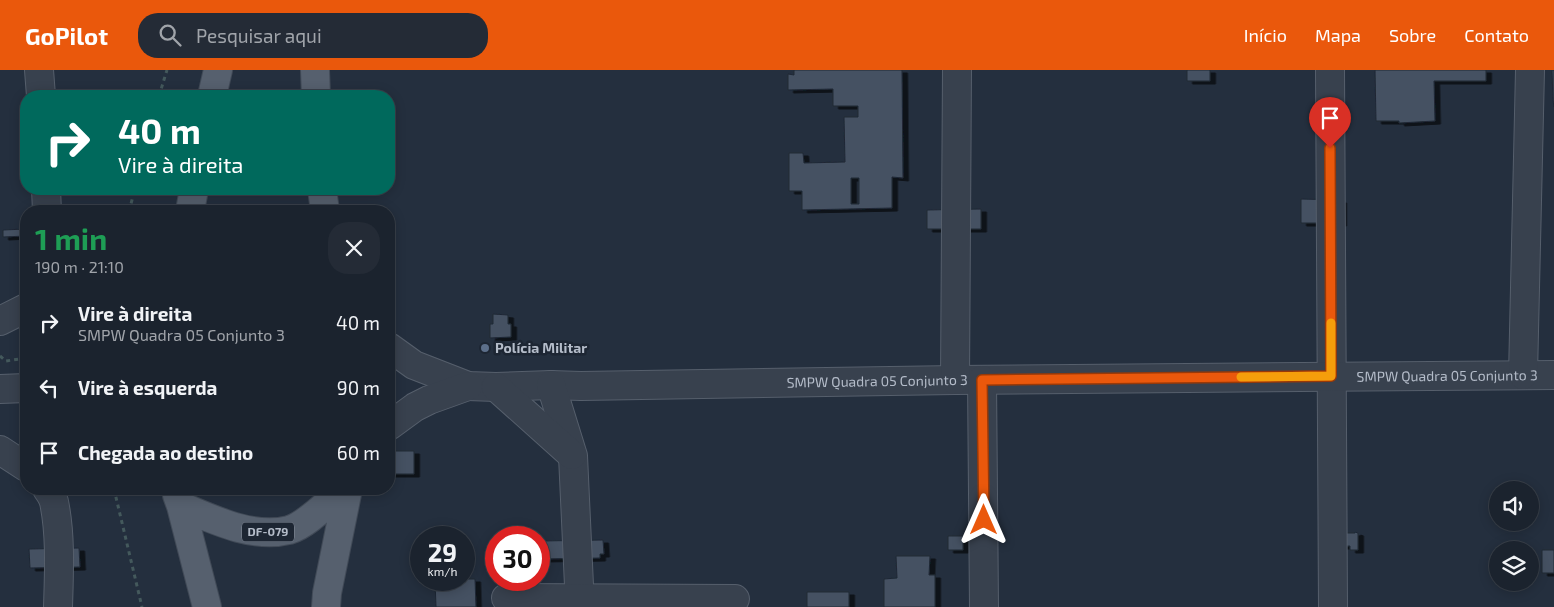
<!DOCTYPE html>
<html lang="pt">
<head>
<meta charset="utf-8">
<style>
	:root { --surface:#1b232e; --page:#242b36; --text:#f1f3f6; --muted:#a0a4aa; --line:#39404a; --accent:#ea580c }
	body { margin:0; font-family:"Exo 2",sans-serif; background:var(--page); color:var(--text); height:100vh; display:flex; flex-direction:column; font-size:19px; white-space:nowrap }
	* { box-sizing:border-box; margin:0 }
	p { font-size:16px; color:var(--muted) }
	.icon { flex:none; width:28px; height:28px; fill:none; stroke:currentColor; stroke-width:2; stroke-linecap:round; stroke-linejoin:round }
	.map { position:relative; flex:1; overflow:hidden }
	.sheet { position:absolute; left:20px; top:135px; width:375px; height:290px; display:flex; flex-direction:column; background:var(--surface); border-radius:20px; box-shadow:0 2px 12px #0003,0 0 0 1px var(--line) }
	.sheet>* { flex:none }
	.guide { position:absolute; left:20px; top:20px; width:375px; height:105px; border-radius:20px; box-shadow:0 2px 12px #0003,0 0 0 1px var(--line); background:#00695c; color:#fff; overflow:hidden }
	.fabs { position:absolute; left:1489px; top:411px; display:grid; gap:10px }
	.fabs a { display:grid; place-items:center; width:50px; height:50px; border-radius:50%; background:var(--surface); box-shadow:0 2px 12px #0003,0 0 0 1px var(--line); font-size:25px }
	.speed { position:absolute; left:410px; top:456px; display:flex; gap:10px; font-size:25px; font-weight:700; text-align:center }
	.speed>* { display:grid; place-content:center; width:65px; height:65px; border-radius:50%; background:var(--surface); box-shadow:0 2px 12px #0003,0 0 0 1px var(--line); line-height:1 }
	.speed small { font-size:12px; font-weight:400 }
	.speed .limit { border:8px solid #d22; background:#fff; color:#111 }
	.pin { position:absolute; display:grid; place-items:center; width:42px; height:42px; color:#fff; margin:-51px -21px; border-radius:50% 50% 50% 0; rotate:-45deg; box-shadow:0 0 5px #0007 }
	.pin .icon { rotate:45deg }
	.me { position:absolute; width:55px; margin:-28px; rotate:0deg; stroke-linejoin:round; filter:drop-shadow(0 0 4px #0008) }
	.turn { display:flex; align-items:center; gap:18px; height:105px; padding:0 15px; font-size:22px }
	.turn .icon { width:65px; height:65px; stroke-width:2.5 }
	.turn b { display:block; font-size:35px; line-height:42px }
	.round { display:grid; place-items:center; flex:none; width:52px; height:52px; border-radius:20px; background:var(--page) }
	.headline { display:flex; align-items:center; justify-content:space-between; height:85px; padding:0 15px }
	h1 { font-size:30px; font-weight:700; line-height:38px; color:#1e9e55 }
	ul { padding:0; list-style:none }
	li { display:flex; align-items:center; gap:15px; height:65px; padding:0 15px }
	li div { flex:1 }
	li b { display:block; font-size:19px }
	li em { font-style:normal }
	header { display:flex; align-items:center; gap:30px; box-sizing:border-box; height:70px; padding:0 25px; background:var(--accent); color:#fff }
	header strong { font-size:24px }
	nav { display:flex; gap:28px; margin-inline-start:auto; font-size:18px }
	.search { width:350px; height:45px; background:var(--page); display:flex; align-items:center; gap:12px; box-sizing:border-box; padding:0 18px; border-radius:20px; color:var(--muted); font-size:19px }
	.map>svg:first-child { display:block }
	.building { fill:#455162; stroke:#1f2835; fill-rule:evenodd; filter:url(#shadow) }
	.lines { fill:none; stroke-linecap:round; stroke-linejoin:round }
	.minor-casing { stroke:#565f6c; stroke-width:30 }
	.major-casing { stroke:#414a57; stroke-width:30 }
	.path { stroke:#44595c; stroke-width:3; stroke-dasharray:4 4; stroke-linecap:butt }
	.minor { stroke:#38414e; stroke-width:28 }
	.major { stroke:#56606e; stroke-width:28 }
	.route-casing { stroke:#983908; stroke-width:12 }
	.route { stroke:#ea580c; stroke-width:9 }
	.slow { stroke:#f59e0b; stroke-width:9 }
	.service-dot { fill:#5c6f8a; stroke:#1d2633; stroke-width:2 }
	.labels { text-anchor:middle; stroke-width:5; stroke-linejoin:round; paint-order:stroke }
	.shield { fill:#1d2633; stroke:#878f9c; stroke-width:1 }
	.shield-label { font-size:12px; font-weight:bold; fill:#b4bcc9 }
	.poi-label { font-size:14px; font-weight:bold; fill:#b4bcc9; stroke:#1d2633; text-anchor:start }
	.street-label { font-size:14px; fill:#b4bcc9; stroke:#1d2633 }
</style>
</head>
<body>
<header>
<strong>GoPilot</strong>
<div class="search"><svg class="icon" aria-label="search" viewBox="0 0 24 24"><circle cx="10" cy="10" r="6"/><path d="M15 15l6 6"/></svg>Pesquisar aqui</div>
<nav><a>Início</a><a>Mapa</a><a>Sobre</a><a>Contato</a></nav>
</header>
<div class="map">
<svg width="1554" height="537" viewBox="0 0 1554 537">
	<defs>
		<filter id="shadow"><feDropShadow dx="5.5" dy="3" stdDeviation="0" flood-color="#0009"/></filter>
	</defs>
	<rect width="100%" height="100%" fill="#242f3e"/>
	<path class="building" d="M794 0H902L903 108 892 107V138L802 140V121H789V83H803L804 93 845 92 844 47H858V36H833V19L788 20V4L794 5ZM851 108H859V134H851Z
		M1187 0H1210V11H1187Z
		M1375 0H1486V11H1434L1435 51 1399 53V51H1376Z
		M1552 0H1554V37L1553 30Z
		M1301 129 1341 130V153H1301Z
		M981 139V159H927V140Z
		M26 159V166L3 167V160Z
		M493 244 508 245V254H511V267L490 268V254H493Z
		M389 381H414V404H389Z
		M1355 462 1358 463V480H1350V476H1341V463H1355Z
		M948 466H963V480H948Z
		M603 470 604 484H600V488L541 489V471Z
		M79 478 80 497 30 498 29 479Z
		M1542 480H1554V503H1542Z
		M896 486H930L929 505H935V537H884V509L897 508Z
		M464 509H475L476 537H436L435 510Z
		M807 522H849V537H807Z"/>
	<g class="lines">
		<defs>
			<g id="minor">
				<path d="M39 0 41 26"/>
				<path d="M1330 0 1333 537"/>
				<path d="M46 119 47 141"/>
				<path d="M0 251 26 238"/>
				<path id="s1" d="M389 277 414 295 468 316 496 317 551 315 581 316 955 310 1554 305"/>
				<path d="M1523 305 1530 0"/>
				<path d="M955 310 957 0"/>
				<path d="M982 310 984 537"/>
				<path d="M551 315 573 386 580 537"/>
				<path d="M496 317 572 385"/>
				<path d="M0 319 26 318"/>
				<path d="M389 356 415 337 429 330 468 316"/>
				<path d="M0 380 26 397"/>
				<path d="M47 419C50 423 53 428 54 432 61 465 59 504 58 537"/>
				<path d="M506 528 735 529"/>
			</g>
			<path id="major" d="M315 0 316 26
				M212 26 218 0
				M322 119 325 141
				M190 141 194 119
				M177 425 181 436 207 537
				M181 436C214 450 253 469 289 460 307 455 329 431 344 419
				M326 537 327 523 348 419"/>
		</defs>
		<use href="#minor" class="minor-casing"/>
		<use href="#major" class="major-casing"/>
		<path class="path" d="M159 26 167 0
			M129 141 135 119
			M0 286 6 291 26 288
			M114 419 142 537"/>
		<use href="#minor" class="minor"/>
		<use href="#major" class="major"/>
	</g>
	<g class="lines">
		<defs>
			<path id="route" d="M984 450 982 310 1331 306 1330 78"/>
		</defs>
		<use href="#route" class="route-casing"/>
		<use href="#route" class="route"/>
		<path class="slow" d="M1241 307 1331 306V253"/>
	</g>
	<circle class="service-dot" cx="485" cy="278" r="5"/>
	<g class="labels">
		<rect class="shield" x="242" y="452.5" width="52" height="19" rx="4"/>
		<g class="shield-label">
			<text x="268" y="466">DF-079</text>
		</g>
		<g class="poi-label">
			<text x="495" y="283">Polícia Militar</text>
		</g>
		<g class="street-label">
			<text dy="5" stroke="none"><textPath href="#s1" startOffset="1068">SMPW Quadra 05 Conjunto 3</textPath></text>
			<text dy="5" stroke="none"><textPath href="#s1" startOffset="498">SMPW Quadra 05 Conjunto 3</textPath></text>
		</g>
	</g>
</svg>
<div class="fabs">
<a><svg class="icon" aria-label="sound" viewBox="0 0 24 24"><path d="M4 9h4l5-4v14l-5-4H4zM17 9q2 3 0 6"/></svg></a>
<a><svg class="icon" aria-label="layers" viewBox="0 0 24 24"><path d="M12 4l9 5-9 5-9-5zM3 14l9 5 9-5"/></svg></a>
</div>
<div class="speed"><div>29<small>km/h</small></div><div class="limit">30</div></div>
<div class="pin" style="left:1330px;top:78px;background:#d93025"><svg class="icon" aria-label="arrive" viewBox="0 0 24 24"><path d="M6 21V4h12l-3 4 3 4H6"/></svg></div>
<svg class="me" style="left:984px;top:450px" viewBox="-20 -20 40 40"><path d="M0-17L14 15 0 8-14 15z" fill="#ea580c" stroke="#fff" stroke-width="4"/></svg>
<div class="guide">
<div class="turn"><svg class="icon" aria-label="right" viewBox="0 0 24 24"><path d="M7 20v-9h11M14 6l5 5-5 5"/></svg><div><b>40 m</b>Vire à direita</div></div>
</div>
<section class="sheet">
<div class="headline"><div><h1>1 min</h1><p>190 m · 21:10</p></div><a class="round"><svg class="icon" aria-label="close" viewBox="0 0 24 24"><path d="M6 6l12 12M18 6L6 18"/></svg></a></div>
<ul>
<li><svg class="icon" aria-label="right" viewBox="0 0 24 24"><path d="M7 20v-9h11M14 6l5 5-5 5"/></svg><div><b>Vire à direita</b><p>SMPW Quadra 05 Conjunto 3</p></div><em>40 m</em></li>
<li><svg class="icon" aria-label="left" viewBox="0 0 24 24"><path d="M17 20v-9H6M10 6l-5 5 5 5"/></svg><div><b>Vire à esquerda</b></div><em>90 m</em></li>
<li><svg class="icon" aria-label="arrive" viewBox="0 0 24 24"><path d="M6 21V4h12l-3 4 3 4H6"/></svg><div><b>Chegada ao destino</b></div><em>60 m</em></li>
</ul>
</section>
</div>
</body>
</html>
